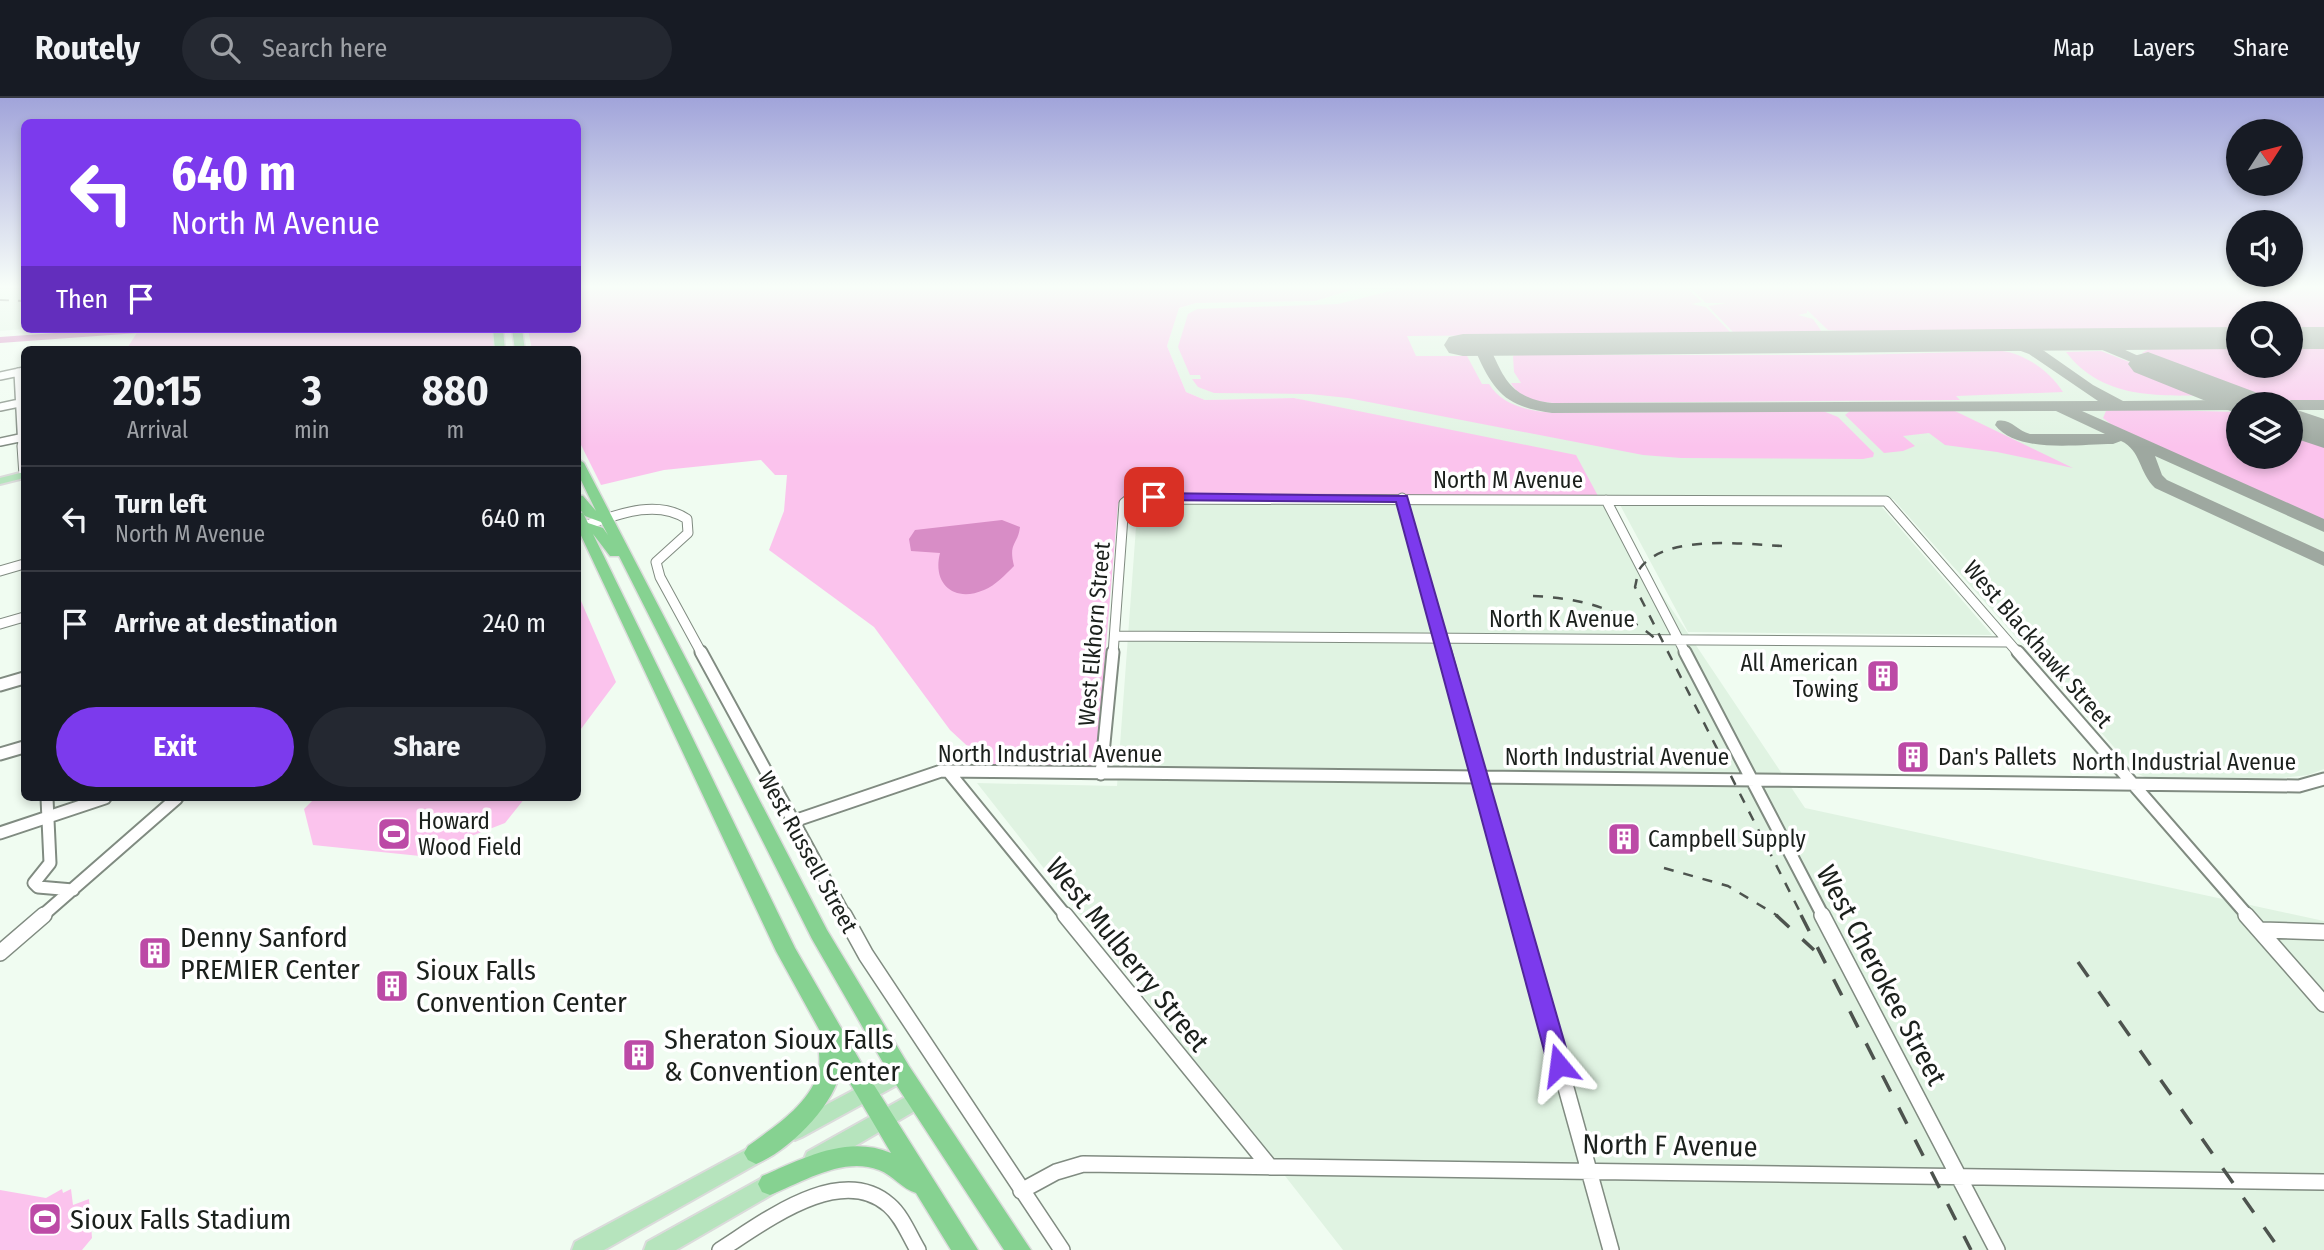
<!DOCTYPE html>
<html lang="en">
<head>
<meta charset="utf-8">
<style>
	:root { --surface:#171b24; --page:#242831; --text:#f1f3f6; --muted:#9ea1a6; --line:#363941; --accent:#7c3aed }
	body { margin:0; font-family:"Fira Sans Condensed",sans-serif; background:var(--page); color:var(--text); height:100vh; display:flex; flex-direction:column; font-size:26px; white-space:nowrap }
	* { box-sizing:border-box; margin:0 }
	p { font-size:23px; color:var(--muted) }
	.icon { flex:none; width:38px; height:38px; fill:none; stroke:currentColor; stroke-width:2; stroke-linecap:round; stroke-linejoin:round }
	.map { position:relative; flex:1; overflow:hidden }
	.side { position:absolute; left:21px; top:248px; width:560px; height:455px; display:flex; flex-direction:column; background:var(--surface); border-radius:10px; box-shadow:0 4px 10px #0003 }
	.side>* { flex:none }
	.hud { position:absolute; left:21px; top:21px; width:560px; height:214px; border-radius:10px; box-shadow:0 4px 10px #0003; background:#7c3aed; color:#fff; overflow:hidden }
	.needle { width:46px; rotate:54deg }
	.controls { position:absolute; left:2226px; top:21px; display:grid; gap:14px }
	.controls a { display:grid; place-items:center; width:77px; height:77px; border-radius:50%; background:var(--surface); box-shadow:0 4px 10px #0003; font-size:35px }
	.pin { position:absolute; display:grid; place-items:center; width:60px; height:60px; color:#fff; margin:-30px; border-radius:14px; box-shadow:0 4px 10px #0006 }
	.me { position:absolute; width:77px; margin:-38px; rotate:344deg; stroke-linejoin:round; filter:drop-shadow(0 0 5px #0008) }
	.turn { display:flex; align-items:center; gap:24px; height:147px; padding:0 35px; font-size:32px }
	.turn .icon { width:91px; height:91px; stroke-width:2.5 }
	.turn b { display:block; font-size:49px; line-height:60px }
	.then { display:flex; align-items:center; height:66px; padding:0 35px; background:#0003; gap:14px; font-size:26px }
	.eta { display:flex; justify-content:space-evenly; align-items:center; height:119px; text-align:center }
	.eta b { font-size:42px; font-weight:700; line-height:49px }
	.primary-button { display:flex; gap:14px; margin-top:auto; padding:14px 35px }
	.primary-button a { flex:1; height:80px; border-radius:42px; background:var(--accent); color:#fff; font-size:28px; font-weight:700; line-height:80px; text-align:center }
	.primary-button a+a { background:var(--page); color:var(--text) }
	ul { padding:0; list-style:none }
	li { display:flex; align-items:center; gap:21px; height:105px; padding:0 35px; border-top:2px solid var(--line) }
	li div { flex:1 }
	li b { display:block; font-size:26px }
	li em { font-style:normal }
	header { display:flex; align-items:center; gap:42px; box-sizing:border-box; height:98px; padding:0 35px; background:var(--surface); border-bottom:2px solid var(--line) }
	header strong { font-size:33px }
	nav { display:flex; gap:38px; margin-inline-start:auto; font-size:24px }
	.search { width:490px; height:63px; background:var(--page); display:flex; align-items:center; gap:18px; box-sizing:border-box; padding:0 24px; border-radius:38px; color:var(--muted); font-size:26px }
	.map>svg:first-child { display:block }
	.built { fill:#e0f3e2; fill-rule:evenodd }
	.green { fill:#fbc3ed }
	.water { fill:#d88dc6 }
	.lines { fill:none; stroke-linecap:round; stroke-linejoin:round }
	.river { fill:#d88dc6; fill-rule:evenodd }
	.taxiway { fill:#9ea8a0; fill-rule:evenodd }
	.runway { fill:#9ea8a0; fill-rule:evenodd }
	.minor-far3-casing { stroke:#808b81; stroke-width:10 }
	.minor-far2-casing { stroke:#808b81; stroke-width:11 }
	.minor-far1-casing { stroke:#808b81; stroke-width:15 }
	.minor-casing { stroke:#808b81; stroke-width:18 }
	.major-casing { stroke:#dbdbdb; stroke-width:4 }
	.highway-casing { stroke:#dbdbdb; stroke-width:3 }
	.minor-far3 { stroke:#fff; stroke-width:7 }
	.minor-far2 { stroke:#fff; stroke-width:9 }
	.minor-far1 { stroke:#fff; stroke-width:11 }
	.minor { stroke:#fff; stroke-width:15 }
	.major { fill:#b6e4bd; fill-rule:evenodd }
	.highway { fill:#86d291; fill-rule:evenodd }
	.rail-far2 { stroke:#4d534e; stroke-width:2; stroke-dasharray:9 9; stroke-linecap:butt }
	.rail-far1 { stroke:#4d534e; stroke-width:2.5; stroke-dasharray:10 10; stroke-linecap:butt }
	.rail { stroke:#4d534e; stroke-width:3.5; stroke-dasharray:18 18; stroke-linecap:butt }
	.route { fill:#7c3aed; stroke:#51269a; stroke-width:2 }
	.labels { text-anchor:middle; stroke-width:7; stroke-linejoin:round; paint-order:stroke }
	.street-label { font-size:23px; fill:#1b201c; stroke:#fff }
	.poi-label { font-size:23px; fill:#1b201c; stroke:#fff; text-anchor:start }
	.near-poi-label { font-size:28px; fill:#1b201c; stroke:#fff; text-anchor:start }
	.near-street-label { font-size:28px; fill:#1b201c; stroke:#fff }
</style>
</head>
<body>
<header>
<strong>Routely</strong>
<div class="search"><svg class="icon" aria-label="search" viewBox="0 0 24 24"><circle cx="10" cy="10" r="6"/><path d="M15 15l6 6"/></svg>Search here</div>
<nav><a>Map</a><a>Layers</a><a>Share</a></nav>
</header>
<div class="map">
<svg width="2324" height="1152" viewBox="0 0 2324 1152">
	<rect width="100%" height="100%" fill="#f0fcf1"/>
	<path class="built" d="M0 188H24V231L0 233Z
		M1365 188H2324V671L2308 677 2282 680 2145 679 2138 676 1893 401 1598 398 1295 300 1205 302 1186 294 1167 248 1178 211 1196 205 1314 203ZM2238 215H2291V268H2238ZM2238 306H2291V359H2238Z
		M1138 402 1597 404 1602 407 1805 710 2324 823V1152H1343L977 685 1117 688Z
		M1619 405 1881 408 1992 537 1688 534Z"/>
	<path class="green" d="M578 188H1365L1315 203 1196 205 1179 210 1167 248 1186 294 1205 302 1294 300 1576 357 1598 398 1141 396 1125 398 1118 406 1096 666 1091 669 989 668 950 632 874 529 769 452 784 413 787 377H775L761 362 664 372 601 387 578 341V252H532L528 231H578Z
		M1410 188H1685L1702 204 1691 206 1706 209 1731 235 1407 238 1416 258H1467L1482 286H1489C1503 309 1533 314 1559 315L1823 313 1838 319 1874 355 1873 359 1863 361 1681 360 1643 357 1348 300 1310 296 1214 295 1198 289 1192 281H1201L1200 277H1190L1178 249 1188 216 1197 211 1338 206Z
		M1688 188H2324V231H2291V215H2238V231L1850 234 1828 232 1807 212V215L1798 217 1813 221 1822 234 1734 235 1708 208 1727 205H1706Z
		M152 231H498L493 252H126L138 233Z
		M2291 249H2324V303L2283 302 2242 297 2153 264 2142 255 2151 250H2238V268H2291Z
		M2002 253C2026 256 2050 274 2063 294L1956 298 1960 302 1555 305C1538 304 1520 302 1511 285H1521L1514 274 1513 258 1518 257H1855Z
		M2101 253 2206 294 2212 298C2157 297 2103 302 2066 254Z
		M2122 311 2238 314V359H2291V328L2324 342V422L2112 327 2103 320 2106 313Z
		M1952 312 1957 314 2073 370 1997 354 1945 347 1929 335 1903 338 1915 348 1903 353 1884 355 1845 317 1850 313Z
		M578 496 616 584 578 635Z
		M315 700H525L505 725 420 758 313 747 304 711Z
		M62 1091 63 1095 71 1091 73 1107 89 1101 92 1140 82 1152H0V1092L46 1100Z"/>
	<path class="water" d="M1002 422 1020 429C1018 447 1008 444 1014 468 1005 477 996 487 984 492 954 505 932 486 940 455L911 453 909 441 915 432Z"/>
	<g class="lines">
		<path class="river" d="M110 231H157L152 234 0 245V239Z"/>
		<path class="taxiway" d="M2004 238 2040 250 2093 287 2123 303 2228 302 2196 291 2194 288 2202 283 2284 305 2291 302H2324V312H2291V306H2238V312L2082 313 2324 421V434L2155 358 2162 377 2167 382 2324 454V468L2155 390C2139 375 2141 352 2121 343L2113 346C2078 346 2018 356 1995 327L1997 323C2011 320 2017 333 2030 336H2105L2056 313 1552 315C1507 309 1494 295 1476 254L1481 247 1495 242 1500 244 1503 247 1492 254C1506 286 1515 300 1552 305L2098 303 2029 256 1999 245 1997 242 1999 239Z
			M2078 238 2110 245 2156 266 2148 271 2143 269 2100 251 2073 245 2071 242 2073 239Z
			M2291 317 2312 329 2304 334 2291 329Z"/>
		<path class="runway" d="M2238 229V251L1463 258 1449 255 1444 247 1449 239 1463 236Z
			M2291 229H2324V251H2291Z
			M2148 254 2263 297 2269 306H2238V316L2134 274 2128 266 2134 258Z
			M2291 310 2324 321V350L2291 339Z"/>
		<defs>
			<path id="minor-far3" d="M18 274 22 350
				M0 278 24 273
				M0 309 24 304
				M0 344 24 339"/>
			<path id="minor-far2" d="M22 348 24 378
				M1402 400 1445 556
				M1606 402 1686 556
				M578 430C612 419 654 399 687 421L688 435 656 464 660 479 702 556
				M0 473 24 466
				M0 526 24 519
				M1115 538 2008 544
				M1113 556 1124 405 1129 401 1886 403 2019 556"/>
			<path id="minor-far1" d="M701 554 845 818
				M1445 554 1518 818
				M1685 554 1823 818
				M2018 554 2248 818
				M0 587 24 580
				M0 656 24 649
				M948 673 1066 818
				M1101 676 1113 554
				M47 700 50 765 34 785 38 789 73 792
				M791 724 941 673 2299 688 2324 681
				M0 735 105 700
				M42 818 177 700"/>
			<path id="minor" d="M844 817 866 857 1062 1152
				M1065 817 1270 1069
				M1518 817 1611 1152
				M1822 817 1997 1152
				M2246 817 2324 906
				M2261 832 2324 834
				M0 855 44 817
				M1021 1093 1056 1074 1083 1066 2324 1084
				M720 1152C763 1125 840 1064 889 1107 902 1118 909 1137 918 1152"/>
			<path id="major" d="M24 374V380L0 386V380Z
				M901 967 908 969 911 975 908 981 802 1039 795 1042 788 1039 785 1033 788 1027Z
				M918 992 925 995 928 1001 925 1007 821 1068 814 1070 807 1068 804 1061 807 1054Z
				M762 1043 769 1045 772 1052 769 1059 604 1152H572L575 1144Z
				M775 1073 783 1076 786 1083 783 1090 676 1152H644L647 1144Z"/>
			<path id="highway" d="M493 231H503L505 252H495Z
				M512 231H522L525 252H515Z
				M578 361 584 365 827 832 909 968 1031 1152H1004L893 982 812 841 619 458H610L593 436 795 850 874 987 978 1152H951L916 1095C902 1091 893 1077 879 1072 843 1058 803 1084 770 1097L762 1094 758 1086 762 1078C802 1061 847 1036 891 1055L841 970C836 1006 789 1053 756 1066L748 1062 744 1055 748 1048C774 1029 812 1005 819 971 821 959 816 944 820 933L776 853 578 431V414L583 415 588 425 603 430 608 437 601 424 585 418 578 409V397L583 398 596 413 578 376Z"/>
		</defs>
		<use href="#minor-far3" class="minor-far3-casing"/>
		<use href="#minor-far2" class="minor-far2-casing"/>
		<use href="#minor-far1" class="minor-far1-casing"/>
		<use href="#minor" class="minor-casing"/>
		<use href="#major" class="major-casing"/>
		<use href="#highway" class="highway-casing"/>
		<use href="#minor-far3" class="minor-far3"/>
		<use href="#minor-far2" class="minor-far2"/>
		<use href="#minor-far1" class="minor-far1"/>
		<use href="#minor" class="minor"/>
		<use href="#major" class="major"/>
		<use href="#highway" class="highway"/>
		<path class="rail-far2" d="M0 202 24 203"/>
		<path class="rail-far1" d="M1782 448C1744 446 1668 436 1641 469 1637 474 1637 482 1635 489L1802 818
			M1533 498C1581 500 1623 511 1659 544
			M1664 770 1728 788 1778 818"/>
		<path class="rail" d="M1776 817 1814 852
			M1801 817 1971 1152
			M2078 864 2280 1152"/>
	</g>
	<linearGradient id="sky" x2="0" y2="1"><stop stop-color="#a1a4da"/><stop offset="0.54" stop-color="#f8fef9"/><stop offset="1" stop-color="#f8fef9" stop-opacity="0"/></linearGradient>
	<rect width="2324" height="349" fill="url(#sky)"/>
	<path class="route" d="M1154 395 1407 398 1571 967 1567 973 1559 976 1552 973 1548 967 1396 404 1150 402V396Z"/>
	<defs>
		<symbol id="building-square" viewBox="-11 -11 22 22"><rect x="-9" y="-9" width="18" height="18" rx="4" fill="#bc4aa6" stroke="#fff"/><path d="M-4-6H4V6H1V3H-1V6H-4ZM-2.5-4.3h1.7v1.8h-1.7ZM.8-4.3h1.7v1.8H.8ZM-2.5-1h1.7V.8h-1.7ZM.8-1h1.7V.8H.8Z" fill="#fff"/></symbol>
		<symbol id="stadium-square" viewBox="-11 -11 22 22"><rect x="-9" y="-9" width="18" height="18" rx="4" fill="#bc4aa6" stroke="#fff"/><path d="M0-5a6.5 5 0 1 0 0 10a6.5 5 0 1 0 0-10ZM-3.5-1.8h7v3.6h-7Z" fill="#fff"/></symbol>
	</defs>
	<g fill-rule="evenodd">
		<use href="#building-square" x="1864" y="559" width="38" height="38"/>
		<use href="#building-square" x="1894" y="640" width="38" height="38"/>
		<use href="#stadium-square" x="375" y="717" width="38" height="38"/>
		<use href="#building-square" x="1605" y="722" width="38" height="38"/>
		<use href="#building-square" x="136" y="836" width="38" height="38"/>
		<use href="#building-square" x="373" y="869" width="38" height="38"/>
		<use href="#building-square" x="620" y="938" width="38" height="38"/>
		<use href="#stadium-square" x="26" y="1102" width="38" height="38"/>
	</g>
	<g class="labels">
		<g class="street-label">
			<text x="1508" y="390">North M Avenue</text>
			<text x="1562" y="529">North K Avenue</text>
			<text transform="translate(1094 536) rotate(-85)" y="8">West Elkhorn Street</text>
			<text transform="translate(2038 546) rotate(49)" y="8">West Blackhawk Street</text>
			<text x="1050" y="664">North Industrial Avenue</text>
			<text x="1617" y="667">North Industrial Avenue</text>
			<text x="2184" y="672">North Industrial Avenue</text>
			<text transform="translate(808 754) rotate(61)" y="8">West Russell Street</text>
		</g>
		<g class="poi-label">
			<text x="1858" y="573" text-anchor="end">All American<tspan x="1858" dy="26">Towing</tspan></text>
			<text x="1938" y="667">Dan's Pallets</text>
			<text x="418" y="731">Howard<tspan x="418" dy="26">Wood Field</tspan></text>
			<text x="1648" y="749">Campbell Supply</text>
		</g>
		<g class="near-poi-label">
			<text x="180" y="849">Denny Sanford<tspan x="180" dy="32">PREMIER Center</tspan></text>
			<text x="416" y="882">Sioux Falls<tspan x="416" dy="32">Convention Center</tspan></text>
			<text x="664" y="951">Sheraton Sioux Falls<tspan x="664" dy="32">&amp; Convention Center</tspan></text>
			<text x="70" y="1131">Sioux Falls Stadium</text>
		</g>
		<g class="near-street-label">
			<text transform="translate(1128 856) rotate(51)" y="10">West Mulberry Street</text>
			<text transform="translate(1882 877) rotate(62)" y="10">West Cherokee Street</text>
			<text transform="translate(1670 1047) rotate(1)" y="10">North F Avenue</text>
		</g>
	</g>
</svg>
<div class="controls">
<a><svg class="needle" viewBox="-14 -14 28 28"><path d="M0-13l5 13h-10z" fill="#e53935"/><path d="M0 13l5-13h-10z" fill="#9ea1a6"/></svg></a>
<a><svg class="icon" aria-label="sound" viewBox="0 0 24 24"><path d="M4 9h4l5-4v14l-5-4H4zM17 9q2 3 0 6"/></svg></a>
<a><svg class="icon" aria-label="search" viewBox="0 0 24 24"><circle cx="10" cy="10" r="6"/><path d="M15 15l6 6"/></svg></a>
<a><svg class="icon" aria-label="layers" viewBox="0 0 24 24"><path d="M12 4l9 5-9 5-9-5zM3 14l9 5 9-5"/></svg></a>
</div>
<div class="pin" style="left:1154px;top:399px;background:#d93025"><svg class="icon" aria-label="arrive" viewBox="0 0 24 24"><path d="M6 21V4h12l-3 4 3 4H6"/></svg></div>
<svg class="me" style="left:1559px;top:967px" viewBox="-20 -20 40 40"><path d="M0-17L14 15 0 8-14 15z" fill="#7c3aed" stroke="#fff" stroke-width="4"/></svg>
<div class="hud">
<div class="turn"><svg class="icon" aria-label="left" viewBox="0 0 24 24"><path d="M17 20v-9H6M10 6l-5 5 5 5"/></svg><div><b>640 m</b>North M Avenue</div></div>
<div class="then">Then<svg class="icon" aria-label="arrive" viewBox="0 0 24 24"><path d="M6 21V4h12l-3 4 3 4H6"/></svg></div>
</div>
<section class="side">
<div class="eta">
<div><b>20:15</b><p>Arrival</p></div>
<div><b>3</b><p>min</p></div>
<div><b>880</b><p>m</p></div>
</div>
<ul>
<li><svg class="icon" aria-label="left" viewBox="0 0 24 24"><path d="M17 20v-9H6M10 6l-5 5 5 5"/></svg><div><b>Turn left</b><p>North M Avenue</p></div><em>640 m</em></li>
<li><svg class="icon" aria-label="arrive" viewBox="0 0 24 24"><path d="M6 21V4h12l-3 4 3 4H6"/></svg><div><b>Arrive at destination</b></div><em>240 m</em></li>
</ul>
<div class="primary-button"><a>Exit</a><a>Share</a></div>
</section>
</div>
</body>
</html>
